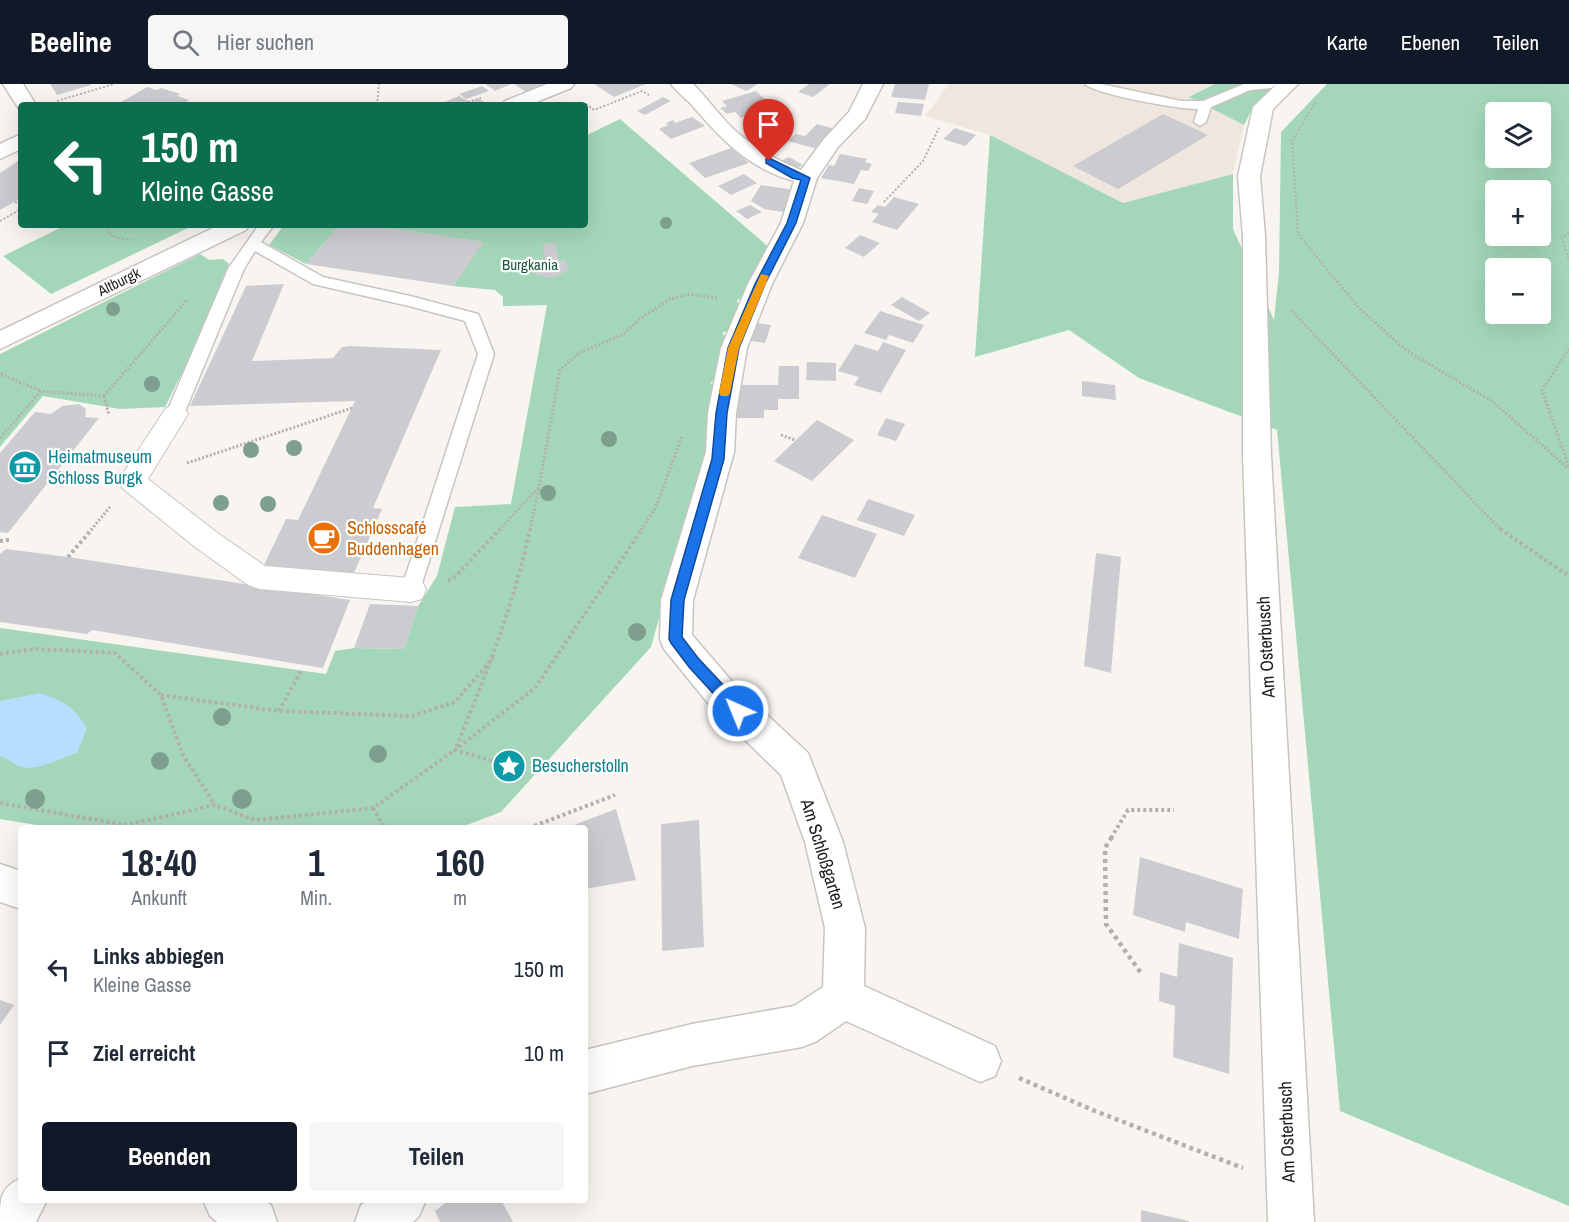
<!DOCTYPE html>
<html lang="de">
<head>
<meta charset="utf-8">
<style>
	:root { --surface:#fff; --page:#f6f6f7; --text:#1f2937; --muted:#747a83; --accent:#111827 }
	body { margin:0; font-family:"Archivo Narrow",sans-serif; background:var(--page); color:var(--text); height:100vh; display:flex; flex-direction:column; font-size:22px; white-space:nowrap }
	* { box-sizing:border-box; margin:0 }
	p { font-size:20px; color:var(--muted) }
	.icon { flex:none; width:33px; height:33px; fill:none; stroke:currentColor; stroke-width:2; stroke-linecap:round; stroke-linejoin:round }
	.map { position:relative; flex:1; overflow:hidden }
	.side { position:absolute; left:18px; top:741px; width:570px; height:378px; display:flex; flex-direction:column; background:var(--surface); border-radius:6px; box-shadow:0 6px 24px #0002 }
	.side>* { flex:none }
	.guide { position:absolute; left:18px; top:18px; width:570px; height:126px; border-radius:6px; box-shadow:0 6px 24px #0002; background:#0b6e4f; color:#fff; overflow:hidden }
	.controls { position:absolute; left:1485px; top:18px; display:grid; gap:12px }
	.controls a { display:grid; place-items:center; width:66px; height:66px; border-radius:6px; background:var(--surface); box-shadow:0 6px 24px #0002; font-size:30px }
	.pin { position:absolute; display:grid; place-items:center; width:51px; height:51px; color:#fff; margin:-62px -26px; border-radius:50% 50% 50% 0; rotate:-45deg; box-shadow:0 0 6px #0007 }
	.pin .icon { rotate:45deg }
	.me { position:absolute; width:66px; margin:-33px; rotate:316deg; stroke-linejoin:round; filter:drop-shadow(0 0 4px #0008) }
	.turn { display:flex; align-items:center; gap:21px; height:126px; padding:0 24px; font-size:27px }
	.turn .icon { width:78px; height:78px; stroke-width:2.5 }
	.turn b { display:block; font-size:42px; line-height:51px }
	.eta { display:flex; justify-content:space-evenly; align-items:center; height:102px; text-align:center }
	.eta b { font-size:36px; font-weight:700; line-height:42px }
	.primary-button { display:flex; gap:12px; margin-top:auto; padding:12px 24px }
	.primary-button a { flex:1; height:69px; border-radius:6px; background:var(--accent); color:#fff; font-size:24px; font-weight:700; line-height:69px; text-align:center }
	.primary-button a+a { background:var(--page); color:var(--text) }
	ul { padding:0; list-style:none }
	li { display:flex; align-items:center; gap:18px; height:84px; padding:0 24px }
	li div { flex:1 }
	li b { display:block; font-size:22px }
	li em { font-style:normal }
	header { display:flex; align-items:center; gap:36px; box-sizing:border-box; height:84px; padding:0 30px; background:var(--accent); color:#fff }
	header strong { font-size:28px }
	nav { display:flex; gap:33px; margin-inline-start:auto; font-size:21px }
	.search { width:420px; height:54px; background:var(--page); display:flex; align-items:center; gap:15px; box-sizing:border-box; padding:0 21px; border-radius:6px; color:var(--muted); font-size:22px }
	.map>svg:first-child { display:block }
	.built { fill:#efe6dd }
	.green { fill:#a4d7ba; fill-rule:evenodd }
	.water { fill:#b7deff }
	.building { fill:#cccbcf }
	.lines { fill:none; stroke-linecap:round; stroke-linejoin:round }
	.service-casing { stroke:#c8c5c1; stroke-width:3 }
	.pedestrian-casing { stroke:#c8c5c1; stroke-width:2 }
	.minor-casing { stroke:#c8c5c1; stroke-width:3 }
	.path-far3 { stroke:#b2b0ad; stroke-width:2; stroke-dasharray:2 2; stroke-linecap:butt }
	.path-far2 { stroke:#b2b0ad; stroke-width:3; stroke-dasharray:2 2; stroke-linecap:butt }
	.path-far1 { stroke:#b2b0ad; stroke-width:4; stroke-dasharray:3 3; stroke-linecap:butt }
	.path { stroke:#b2b0ad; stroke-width:4.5; stroke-dasharray:4 4; stroke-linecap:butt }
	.service { fill:#fff; fill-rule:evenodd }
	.pedestrian { fill:#fff; fill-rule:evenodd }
	.minor { fill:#fff; fill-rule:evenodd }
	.tree { fill:#7e9f8d }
	.route { fill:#1a73e8; stroke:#114b97; stroke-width:1.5 }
	.slow { fill:#f59e0b }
	.labels { text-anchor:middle; stroke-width:4.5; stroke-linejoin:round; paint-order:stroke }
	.far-park-label { font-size:15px; fill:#1a593c; stroke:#fff }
	.far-street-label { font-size:15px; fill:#1f1e1d; stroke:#fff }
	.culture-label { font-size:18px; fill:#0d838f; stroke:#fff; text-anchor:start }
	.food-label { font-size:18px; fill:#c56008; stroke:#fff; text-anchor:start }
	.street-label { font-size:18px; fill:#1f1e1d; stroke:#fff }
</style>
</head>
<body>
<header>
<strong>Beeline</strong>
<div class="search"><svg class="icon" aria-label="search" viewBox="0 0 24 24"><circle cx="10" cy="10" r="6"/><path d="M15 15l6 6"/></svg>Hier suchen</div>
<nav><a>Karte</a><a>Ebenen</a><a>Teilen</a></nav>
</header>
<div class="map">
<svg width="1569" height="1138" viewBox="0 0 1569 1138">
	<rect width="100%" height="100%" fill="#f8f5f1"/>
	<path class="built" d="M949 0H1215L1190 13 1244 41 1233 90 1123 119 990 51 925 32Z"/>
	<path class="green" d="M1215 0H1280L1254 21 1244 41 1189 13Z
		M1327 0H1569V1122L1340 1027 1277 346 1139 294 1069 246 975 273 990 51 1123 119 1233 90V145L1274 236 1279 188 1281 48ZM1496 28H1540V74H1496ZM1496 106H1540V152H1496ZM1496 184H1540V230H1496Z
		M620 35 772 166 746 213 737 216 738 220 742 221 730 246 722 249 728 254 717 295 710 299 718 303 707 384 671 491 651 563 501 728 459 744H55L0 735V544L326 590 335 567 354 564 404 565 418 522 437 492 455 423 511 420 547 221 503 222V213L495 206 453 202 483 158 366 141H585V52Z
		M66 141H194L51 210 3 172Z
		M284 141H340L306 180 269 161Z
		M200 170 209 176 223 175 229 180 194 265 165 323 120 325 43 312 0 363V270Z"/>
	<path class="water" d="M40 609C65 618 73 622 87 644L77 669C62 674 37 687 21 683 14 681 8 674 0 672V617Z"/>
	<path class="building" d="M50 0H91V1L57 11Z
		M485 0H511L495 7Z
		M514 0H545L526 8Z
		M594 0H646L614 13Z
		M731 0H758L746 7Z
		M809 0H830L813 13 798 8Z
		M895 0H929L925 16 891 13Z
		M482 2 489 7 466 15 459 10Z
		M147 3 157 6 161 4 180 10 177 12 189 16 181 21H116Z
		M756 7 775 24 741 34 735 28 727 30 720 24 727 22 722 17Z
		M459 12 470 18 479 15 489 21H437Z
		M663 13 671 17 645 31 637 27Z
		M898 18 924 20 921 32 895 29Z
		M1163 30 1208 51 1118 105 1073 82Z
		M692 33 705 42 671 55 659 45 668 41 666 39 673 36 675 39Z
		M817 40 835 45 817 65 788 57 796 50 805 52Z
		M955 44 976 51 965 62 943 55Z
		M771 46 784 57 782 62 770 66 766 62 759 65 747 54Z
		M731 64 749 79 705 94 689 79Z
		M840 70 867 75 865 78 872 80 868 87 861 86 854 100 821 94 829 81 834 82Z
		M789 73 803 81 792 86 779 78Z
		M21 75V114L0 126V89Z
		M744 90 757 99 731 111 718 102Z
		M761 101 796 106 783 128 764 125 751 117Z
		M859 104 874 107 867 120 852 117Z
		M894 113 919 120 897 146 872 138 879 130 871 128 878 121 885 123Z
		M750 121 762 128 747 135 736 127Z
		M340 141H366L484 158 453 202 306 180Z
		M860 151 880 159 864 173 845 164Z
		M555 158 559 177 565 176 569 186 553 194 536 191 533 181 545 179 543 160Z
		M284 200 252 277 333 274 342 263 350 262 441 266 373 424 382 425 354 489 263 483 286 435 298 436 355 317 190 322 246 202Z
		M902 213 930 229 919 237 891 221Z
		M880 227 924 241 913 259 889 251 886 256 864 249Z
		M750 238 771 241 765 259 744 256Z
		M883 258 906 266 881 309 854 301 859 293 838 287 855 260 878 267Z
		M807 278 836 279V297L806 296Z
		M779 282H799V315H778V326H764V334H737L739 301H778Z
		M1082 297 1115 301 1116 316 1082 312Z
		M79 320 86 325 85 333 99 334 8 449 0 448V369L35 328 51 330 62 322Z
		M886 334 905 340 896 357 877 351Z
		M817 336 854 356 812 397 774 377Z
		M868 415 915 431 904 452 857 436Z
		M822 431 877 450 855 494 798 474Z
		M6 465 68 473 350 516 323 584 92 546 87 550 0 538V470Z
		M1096 469 1121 473 1111 589 1084 582Z
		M370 520 418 522 404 565 354 564Z
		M616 725 636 796 585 805V744H566Z
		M699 736 704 863 662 867 661 740Z
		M1140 773 1243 805 1239 855 1186 838 1185 848 1133 831Z
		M1179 859 1233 874 1229 990 1173 973 1175 922 1159 917 1160 888 1177 893Z
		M0 916 14 921 0 941Z
		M449 1116H501L513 1138H440L435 1127Z
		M1141 1126 1189 1137V1138H1141Z"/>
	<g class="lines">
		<defs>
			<path id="service" d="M1085 0H1101L1181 17H1203L1244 0H1277L1271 4 1250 6 1211 23 1206 38 1200 42 1194 38 1198 25C1179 25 1097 11 1085 0Z
				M259 141H274L261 158 323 193 410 212 478 230 480 234 494 270 418 512 411 514 404 512 401 506 478 270 465 237 409 222 313 200 255 167 244 185 184 330 181 334H169L166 330 228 185Z"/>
			<path id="pedestrian" d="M175 321 184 324 188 330 148 395 215 447 265 482 411 494 422 497 426 506 422 515 411 518 259 505 248 501 195 463 122 404 118 397 166 324Z"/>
			<path id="minor" d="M3 0H23L36 21H21V26L19 25Z
				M547 0H574L571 4 529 21H502L505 17Z
				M671 0H693C706 13 717 28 730 42 750 61 775 76 801 86L824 55 849 28 863 0H883L865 35 838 63 817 94 803 139 772 200 747 264 736 329 734 368 693 516 692 551 736 602 808 669 843 758 865 844 864 902 995 962 1001 977 995 992 980 998 846 937 817 957 802 963 692 982 585 1010V966L692 940 794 922 823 903 825 844 805 758 781 691 712 624 664 565 660 555 661 516 706 368 708 329 721 264 748 200 781 139 794 97C749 85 720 54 691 20 684 13 677 8 671 0Z
				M1277 0H1298L1273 25 1260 92 1265 152 1271 371 1314 1138H1268L1243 371V152L1238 92 1253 23Z
				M21 50V65L0 75V60Z
				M219 141H249L246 146 0 265V247Z
				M0 780 21 787V825L0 818Z
				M21 1094V1116H47L36 1138H0C0 1114 0 1104 21 1094Z
				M203 1116H263L271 1121 277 1138H217L210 1132Z
				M368 1116H426L419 1132 413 1138H355L361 1121Z"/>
		</defs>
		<use href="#service" class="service-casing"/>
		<use href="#pedestrian" class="pedestrian-casing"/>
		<use href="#minor" class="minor-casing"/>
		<path class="path-far3" d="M57 17 114 0
			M468 18 481 14
			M1316 18 1292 56 1298 150 1338 199
			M586 20 594 26 642 7 649 11
			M377 21 379 0
			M15 118 21 120
			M884 118 923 77 939 44
			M0 137 21 125
			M109 141 107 145 113 153 133 156
			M1569 149 1562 154 1569 177"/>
		<path class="path-far2" d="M1337 197 1359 224 1407 267 1492 317 1569 385
			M1291 226 1501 446
			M1569 265 1542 306 1569 383
			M3 289 0 290 41 307
			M104 312 188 215
			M104 312 109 331
			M781 351 795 356
			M0 354 41 307 104 312
			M187 379 352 324
			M55 388 98 394
			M91 446 110 423
			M499 446 539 403 560 286 579 269 622 251 644 232 670 215 689 210 717 214
			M530 446 539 404
			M641 446 656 423 682 352"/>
		<path class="path-far1" d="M1500 445 1569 492
			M0 457 9 456
			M68 473 92 445
			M448 497 456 492 500 445
			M0 570 36 565 115 569 161 611 183 671 215 721
			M161 611 279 627 412 632 455 618 493 574
			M279 627 301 587
			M509 682 455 666C485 593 514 521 530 445
			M0 719 126 741 215 721 255 736 373 724 455 666 535 604 642 445
			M373 724 384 744
			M529 744 615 711
			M1111 754 1128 726H1174"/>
		<path class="path" d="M1112 753 1105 764 1106 840 1141 889
			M1019 994 1095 1027 1243 1084"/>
		<use href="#service" class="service"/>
		<use href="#pedestrian" class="pedestrian"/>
		<use href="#minor" class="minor"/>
	</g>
	<g class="tree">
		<circle cx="666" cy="139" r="6"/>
		<circle cx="113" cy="225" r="7"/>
		<circle cx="152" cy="300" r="8"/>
		<circle cx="609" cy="355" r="8"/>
		<circle cx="294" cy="364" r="8"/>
		<circle cx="251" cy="366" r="8"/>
		<circle cx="548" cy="409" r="8"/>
		<circle cx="221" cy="419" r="8"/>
		<circle cx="268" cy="420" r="8"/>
		<circle cx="637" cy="548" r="9"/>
		<circle cx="222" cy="633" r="9"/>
		<circle cx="378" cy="670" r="9"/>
		<circle cx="160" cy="677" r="9"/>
		<circle cx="35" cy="715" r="10"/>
		<circle cx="242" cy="715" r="10"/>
	</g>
	<path class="route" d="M769 74 810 94 796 139 765 200 739 264 727 329 724 375 684 516 682 553 698 574 743 622 746 627 743 631 738 633 733 631 689 583 671 559 669 555 671 516 712 375 716 329 728 264 755 200 787 139 801 96 792 94 766 79V75Z"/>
	<path class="slow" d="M761 190 769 192 739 264 730 309 728 312H721L719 309 728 264Z"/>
	<defs>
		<symbol id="museum-disc" viewBox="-11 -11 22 22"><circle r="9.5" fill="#0f9aa8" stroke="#fff"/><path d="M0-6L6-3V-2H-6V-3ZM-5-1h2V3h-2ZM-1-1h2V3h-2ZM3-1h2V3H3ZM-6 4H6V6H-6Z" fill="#fff"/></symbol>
		<symbol id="cafe-disc" viewBox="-11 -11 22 22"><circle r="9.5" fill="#e8710a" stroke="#fff"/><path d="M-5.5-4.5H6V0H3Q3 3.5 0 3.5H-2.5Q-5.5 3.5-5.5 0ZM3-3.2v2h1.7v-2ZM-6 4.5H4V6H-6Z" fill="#fff"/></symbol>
		<symbol id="sight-disc" viewBox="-11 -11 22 22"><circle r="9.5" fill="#0f9aa8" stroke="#fff"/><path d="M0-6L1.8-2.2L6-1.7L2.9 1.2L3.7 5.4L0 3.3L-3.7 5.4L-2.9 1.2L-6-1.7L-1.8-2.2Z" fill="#fff"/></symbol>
	</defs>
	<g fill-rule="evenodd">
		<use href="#museum-disc" x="6" y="364" width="38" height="38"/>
		<use href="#cafe-disc" x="305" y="435" width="38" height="38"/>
		<use href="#sight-disc" x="490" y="663" width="38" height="38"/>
	</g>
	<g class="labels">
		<g class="far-park-label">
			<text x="530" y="186">Burgkania</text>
		</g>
		<g class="far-street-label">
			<text transform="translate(119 198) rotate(-26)" y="5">Altburgk</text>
		</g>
		<g class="culture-label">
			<text x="48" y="379">Heimatmuseum<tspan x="48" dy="21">Schloss Burgk</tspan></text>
			<text x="532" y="688">Besucherstolln</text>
		</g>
		<g class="food-label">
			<text x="347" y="450">Schlosscafé<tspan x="347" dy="21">Buddenhagen</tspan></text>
		</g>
		<g class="street-label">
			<text transform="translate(1266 563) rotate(-93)" y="6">Am Osterbusch</text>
			<text transform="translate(823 770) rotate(73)" y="6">Am Schloßgarten</text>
			<text transform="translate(1287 1048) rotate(-92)" y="6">Am Osterbusch</text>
		</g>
	</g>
</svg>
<div class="controls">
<a><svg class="icon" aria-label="layers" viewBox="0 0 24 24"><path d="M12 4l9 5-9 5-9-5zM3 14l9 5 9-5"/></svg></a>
<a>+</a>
<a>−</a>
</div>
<div class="pin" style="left:769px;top:77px;background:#d93025"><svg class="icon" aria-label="arrive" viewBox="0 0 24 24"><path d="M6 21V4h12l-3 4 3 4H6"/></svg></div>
<svg class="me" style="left:738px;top:627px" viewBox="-20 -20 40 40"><circle r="17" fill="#1a73e8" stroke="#fff" stroke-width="3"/><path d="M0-11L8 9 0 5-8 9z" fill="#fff"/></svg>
<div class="guide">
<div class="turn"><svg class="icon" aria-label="left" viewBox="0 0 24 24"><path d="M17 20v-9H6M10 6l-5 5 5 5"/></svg><div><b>150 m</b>Kleine Gasse</div></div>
</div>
<section class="side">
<div class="eta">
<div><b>18:40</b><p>Ankunft</p></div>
<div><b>1</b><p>Min.</p></div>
<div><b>160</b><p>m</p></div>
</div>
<ul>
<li><svg class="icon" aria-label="left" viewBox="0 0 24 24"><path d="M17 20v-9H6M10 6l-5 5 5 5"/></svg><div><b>Links abbiegen</b><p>Kleine Gasse</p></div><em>150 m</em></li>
<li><svg class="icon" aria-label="arrive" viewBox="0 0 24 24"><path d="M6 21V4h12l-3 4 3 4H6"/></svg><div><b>Ziel erreicht</b></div><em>10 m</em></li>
</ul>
<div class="primary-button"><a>Beenden</a><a>Teilen</a></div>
</section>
</div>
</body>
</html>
